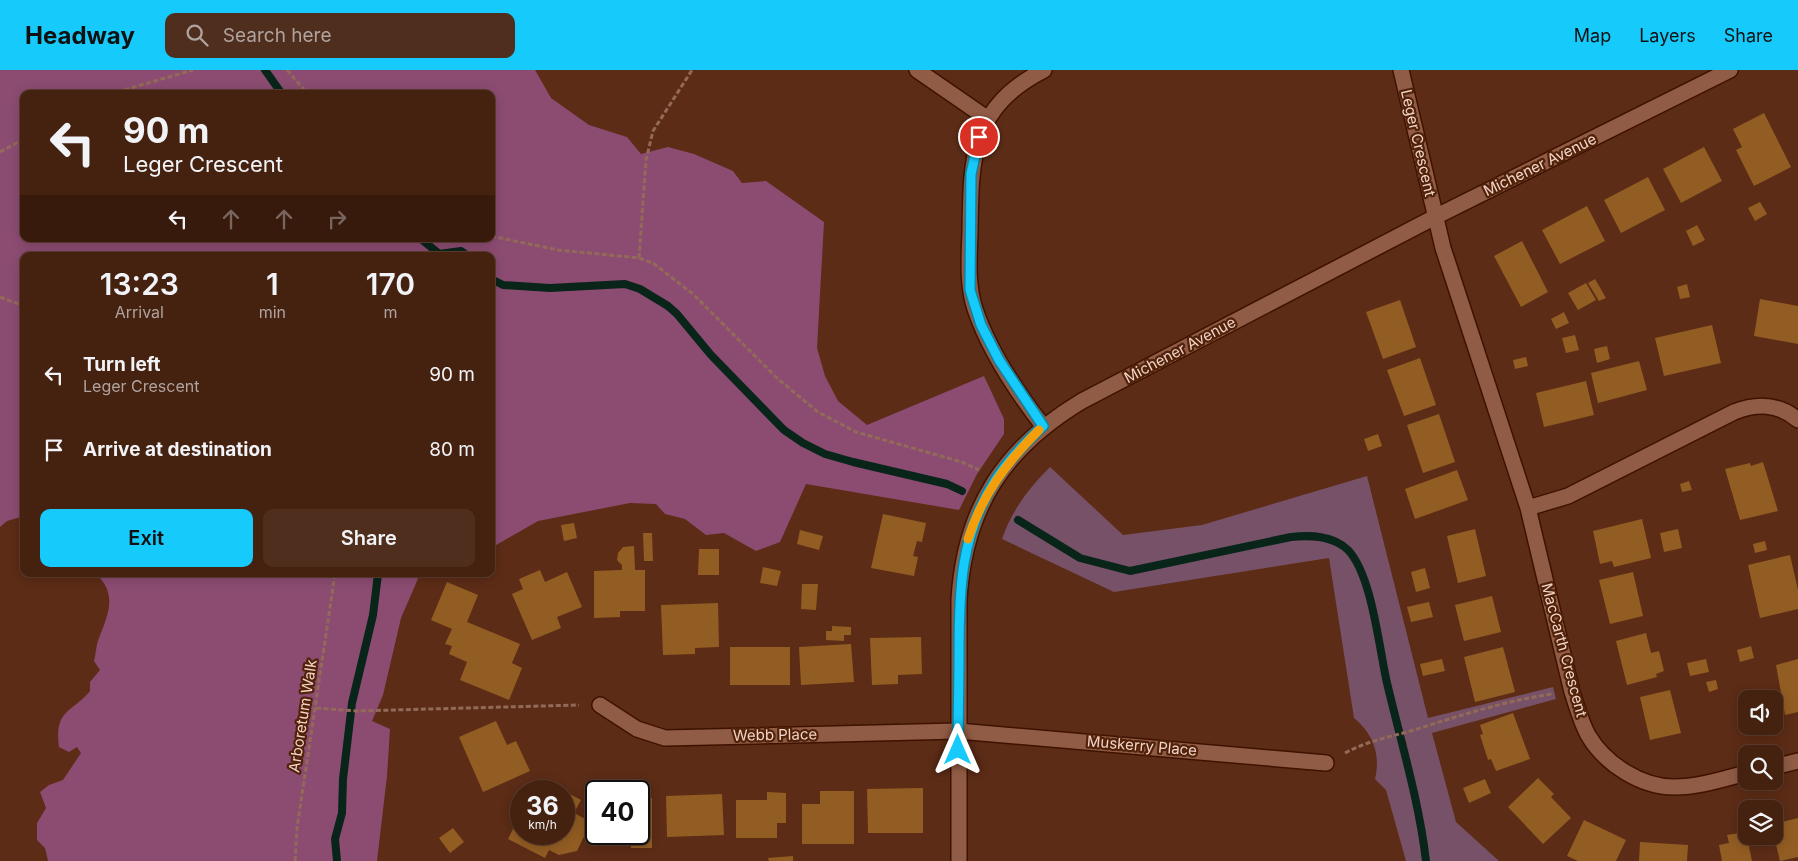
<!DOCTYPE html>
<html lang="en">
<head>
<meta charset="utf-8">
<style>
	:root { --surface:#452110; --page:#4f2e1e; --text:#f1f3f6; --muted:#b0a39f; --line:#5d3e30; --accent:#16cafb }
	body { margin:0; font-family:Inter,sans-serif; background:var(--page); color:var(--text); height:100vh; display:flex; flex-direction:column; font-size:19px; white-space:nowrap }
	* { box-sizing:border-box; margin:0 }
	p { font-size:16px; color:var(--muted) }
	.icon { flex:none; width:28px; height:28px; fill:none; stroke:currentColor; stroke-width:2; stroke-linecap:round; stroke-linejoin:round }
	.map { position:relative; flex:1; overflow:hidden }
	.drawer { position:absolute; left:20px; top:182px; width:475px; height:325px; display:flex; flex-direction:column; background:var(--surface); border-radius:10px; box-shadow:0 2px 12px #0003,0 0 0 1px var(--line) }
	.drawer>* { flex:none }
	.hud { position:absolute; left:20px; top:20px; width:475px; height:152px; border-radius:10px; box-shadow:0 2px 12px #0003,0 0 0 1px var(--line); background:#452110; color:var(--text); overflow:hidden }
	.buttons { position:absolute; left:1738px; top:620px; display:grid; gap:10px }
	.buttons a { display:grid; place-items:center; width:45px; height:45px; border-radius:10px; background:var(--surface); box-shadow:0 2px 12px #0003,0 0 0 1px var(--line); font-size:25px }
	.speed { position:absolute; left:510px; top:710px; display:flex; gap:10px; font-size:25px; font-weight:700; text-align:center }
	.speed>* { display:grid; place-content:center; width:65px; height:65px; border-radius:50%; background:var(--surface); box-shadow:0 2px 12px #0003,0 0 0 1px var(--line); line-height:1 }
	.speed small { font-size:12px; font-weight:400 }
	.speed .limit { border:2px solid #111; border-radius:8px; background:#fff; color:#111 }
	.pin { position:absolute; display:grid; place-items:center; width:42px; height:42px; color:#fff; margin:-21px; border:2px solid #fff; border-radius:50%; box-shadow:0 1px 5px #0007 }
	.me { position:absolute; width:55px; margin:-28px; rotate:0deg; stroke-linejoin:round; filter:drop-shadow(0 0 4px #0008) }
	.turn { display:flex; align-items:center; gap:18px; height:105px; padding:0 20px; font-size:22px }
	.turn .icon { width:65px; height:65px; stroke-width:2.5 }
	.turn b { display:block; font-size:35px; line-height:42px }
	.lanes { display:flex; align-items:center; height:48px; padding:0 20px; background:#0003; justify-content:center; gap:25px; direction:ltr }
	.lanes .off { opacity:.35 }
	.eta { display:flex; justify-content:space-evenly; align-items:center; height:85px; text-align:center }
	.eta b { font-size:30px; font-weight:600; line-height:35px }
	.cta { display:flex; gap:10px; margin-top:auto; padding:10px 20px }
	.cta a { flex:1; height:58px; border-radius:10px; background:var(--accent); color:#111; font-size:20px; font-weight:600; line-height:58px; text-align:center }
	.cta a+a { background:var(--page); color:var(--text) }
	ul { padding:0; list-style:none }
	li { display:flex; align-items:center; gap:15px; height:75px; padding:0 20px }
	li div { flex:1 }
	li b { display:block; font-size:19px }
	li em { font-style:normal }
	header { display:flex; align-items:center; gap:30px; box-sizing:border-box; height:70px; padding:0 25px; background:var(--accent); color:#111 }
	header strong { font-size:24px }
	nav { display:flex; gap:28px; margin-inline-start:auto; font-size:18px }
	.search { width:350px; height:45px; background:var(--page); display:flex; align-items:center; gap:12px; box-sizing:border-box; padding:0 18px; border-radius:10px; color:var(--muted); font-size:19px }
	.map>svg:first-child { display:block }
	.green { fill:#775167 }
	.forest { fill:#8c4c72; fill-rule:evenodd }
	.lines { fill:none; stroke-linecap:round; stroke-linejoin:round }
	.stream { stroke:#09251a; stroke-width:8 }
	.building { fill:#925d23 }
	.minor-casing { stroke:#3f1200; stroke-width:18 }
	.path { stroke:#936a57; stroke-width:3; stroke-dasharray:5 2.5; stroke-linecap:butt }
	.minor { stroke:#915c45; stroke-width:15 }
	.route-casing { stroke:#0e83a3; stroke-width:12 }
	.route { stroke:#16cafb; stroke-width:9 }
	.slow { stroke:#f59e0b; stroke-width:9 }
	.labels { text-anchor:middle; stroke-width:4.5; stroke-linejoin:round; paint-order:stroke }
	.street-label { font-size:15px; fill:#f3d4c7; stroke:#51220a }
</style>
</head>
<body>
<header>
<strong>Headway</strong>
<div class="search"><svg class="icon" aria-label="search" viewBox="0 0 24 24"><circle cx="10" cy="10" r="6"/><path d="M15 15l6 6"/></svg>Search here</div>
<nav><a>Map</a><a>Layers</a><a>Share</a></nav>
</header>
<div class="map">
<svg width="1798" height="791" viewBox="0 0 1798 791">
	<rect width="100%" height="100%" fill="#5c2c16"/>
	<path class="green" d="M1050 397 1123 465 1202 455 1367 406 1428 648 1553 617 1556 629 1432 663 1456 752 1499 791H1406L1386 720 1375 709C1381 684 1373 664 1354 648L1329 488 1114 522 1002 469C1012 440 1029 418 1050 397Z"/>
	<path class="forest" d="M0 0H535L551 28 589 55 627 67 641 84 668 77 694 84 733 101 742 113 766 111 824 152 817 278 825 306 838 331 867 355 984 306 1004 349V364L977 404 959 440 806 414 780 472 756 481 724 463 706 465 685 449 665 444 656 434 630 433 538 451 491 478V186H24V446L7 451 0 457ZM24 24H491V169H24Z
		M96 504H420L401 548 383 625 372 651 390 659 387 706 377 791H48L45 778 37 770V753L46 738 40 722 49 715 63 710 81 683 77 677 69 682 59 677C54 639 72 643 90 621V612L100 600 94 591C96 584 96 575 99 568 108 545 118 524 96 504Z"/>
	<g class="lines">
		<path class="stream" d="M265 0 282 24
			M421 169 442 186
			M439 184 461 181 468 186
			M491 209 503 215 550 218 625 214 640 219 668 236 677 244 711 285 784 360 803 373 825 384 853 392 947 414 962 421
			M1018 450 1080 488 1130 501 1291 467C1310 465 1333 465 1348 480 1372 505 1379 578 1387 613 1401 672 1419 731 1426 791
			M337 791 335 769 342 743 343 709 352 633 373 545 378 504"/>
	</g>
	<path class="building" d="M1764 43 1791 97 1754 116 1736 80 1742 77 1733 59Z
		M1704 77 1722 111 1681 133 1663 99Z
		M1648 107 1665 140 1621 163 1604 130Z
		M1760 132 1767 144 1755 151 1748 138Z
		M1587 136 1605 171 1560 194 1542 160Z
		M1697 155 1705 170 1693 176 1686 161Z
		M1522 171 1548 222 1521 237 1494 186Z
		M1595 209 1606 228 1599 231 1588 213Z
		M1586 213 1596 230 1578 240 1568 223Z
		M1687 214 1690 227 1680 229 1677 217Z
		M1760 229 1798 236V274L1754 266Z
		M1400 230 1416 277 1383 289 1366 242Z
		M1564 242 1569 253 1556 259 1551 249Z
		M1712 255 1721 293 1664 306 1655 268Z
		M1575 265 1579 280 1566 283 1562 268Z
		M1607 276 1610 289 1597 293 1594 279Z
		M1526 287 1528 296 1515 299 1513 290Z
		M1420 288 1436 335 1404 346 1387 300Z
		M1639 291 1647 320 1598 333 1591 303Z
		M1586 311 1594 345 1544 357 1536 323Z
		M1439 344 1455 392 1423 403 1407 355Z
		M1378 364 1382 376 1368 381 1364 369Z
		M1763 392 1778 441 1740 450 1725 399 1750 393 1751 396Z
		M1457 400 1468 430 1415 449 1405 419Z
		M1689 411 1692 420 1682 422 1680 414Z
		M883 444 926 453 922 472 917 471 913 486 918 487 914 506 871 498Z
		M1642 449 1651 488 1614 497 1612 491 1600 494 1593 461Z
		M574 453 577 468 564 471 561 455Z
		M1475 459 1486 506 1458 513 1447 466Z
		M1678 459 1682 478 1664 482 1660 463Z
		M800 460 823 466 819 480 797 474Z
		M643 463H652L653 491H644Z
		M1765 471 1767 480 1755 483 1753 474Z
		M634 476 635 500H645V541H620V547L594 548V501L622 500V495L617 490 618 483 623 477Z
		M699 479H719V505H698Z
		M1790 485 1798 520V539L1760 548 1748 495Z
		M763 497 781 501 777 516 760 513Z
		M1425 498 1430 518 1416 522 1411 502Z
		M540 500 545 512 567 502 582 537 557 547 561 558 532 570 512 524 523 519 519 509Z
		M1633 502 1643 546 1610 554 1599 510Z
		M447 512 478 525 467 552 520 574 512 593 522 598 509 630 460 610 467 592 449 584 452 576 445 574 452 559 431 550Z
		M802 514H818L816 540 801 539Z
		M1492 526 1501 562 1464 571 1455 535Z
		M1429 532 1433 547 1411 552 1407 537Z
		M718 533 719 577 695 578V584L663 585 661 535Z
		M832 556 851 557V565H844V571L826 570V561H832Z
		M1646 563 1651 583 1659 581 1664 601 1656 604 1657 607 1627 615 1616 571Z
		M921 567 922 604 898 605V614L872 615 870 568Z
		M851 574 854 612 801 615 799 577Z
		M1751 576 1754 588 1740 592 1737 580Z
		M730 577H790V615H730Z
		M1503 577 1515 622 1475 632 1464 587Z
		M1442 589 1445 601 1423 606 1420 594Z
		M1706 589 1709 602 1690 606 1687 593Z
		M1798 589V642L1785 645 1776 595Z
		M1716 610 1718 619 1709 622 1706 612Z
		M1670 620 1681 663 1650 670 1640 627Z
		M1513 643 1530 689 1496 701 1491 689 1488 690 1480 665 1483 664 1480 655Z
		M496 651 507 675 516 671 530 701 483 722 459 667Z
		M1538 708 1554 724 1551 727 1571 748 1543 774 1508 737Z
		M1485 709 1491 723 1469 733 1463 718Z
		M545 711 581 730 574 743 591 752 577 781 559 785 549 780 545 788 508 769 513 759 519 762 521 757V764H564V721H539Z
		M923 718V763H868L867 719Z
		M820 721H854V774H802V734H820Z
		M767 722 786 723V753H777V768H736V730H767Z
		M722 724 724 765 667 767 666 726Z
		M639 728H652V778H631V774H599V764H639Z
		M1798 748V787L1780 791 1774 766V754Z
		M1584 750 1626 770 1616 791H1578L1567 786Z
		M453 758 464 772 450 783 439 768Z
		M1746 762 1752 791H1722L1719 775 1729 773 1727 765Z
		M1640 772 1688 775 1687 791H1639Z
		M793 786V791H769L768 788Z"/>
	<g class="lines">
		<defs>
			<path id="minor" d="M917 0 988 49
				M1401 0 1443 178 1528 438 1572 622C1577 637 1581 652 1588 665 1605 694 1641 717 1674 717 1699 717 1723 709 1746 703
				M1043 356C1016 321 989 281 975 239 967 215 969 188 970 163 971 89 970 38 1044 0
				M1528 438 1568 426 1734 342C1757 333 1778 333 1798 350
				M600 635 637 659 665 668 958 661 1326 693
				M1774 697 1798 691
				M959 791V529C965 437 1004 378 1082 331L1435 147 1730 0"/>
		</defs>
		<use href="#minor" class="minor-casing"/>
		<path class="path" d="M287 0 308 24
			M110 24 193 0
			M0 82 24 69
			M491 166 558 180 639 188 653 193 693 224 778 309 818 342 856 362 962 392 979 400
			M639 188 646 90 653 61 692 0
			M0 227 24 236
			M316 638 356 641 579 635
			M1345 683C1367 671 1390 667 1414 660 1459 646 1504 631 1552 624
			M295 791 297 758 335 504"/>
		<use href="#minor" class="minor"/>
	</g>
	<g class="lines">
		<defs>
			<path id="route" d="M958 680C958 648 959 616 959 584 959 522 960 465 995 411 1008 390 1025 373 1043 356L999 290 981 255 970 220 971 104 979 67"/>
		</defs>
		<use href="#route" class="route-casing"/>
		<use href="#route" class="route"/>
		<path class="slow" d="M968 469C982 425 1007 392 1039 360"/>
	</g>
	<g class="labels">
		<g class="street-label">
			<text transform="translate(1418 73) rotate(77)" y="5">Leger Crescent</text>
			<text transform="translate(1540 95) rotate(-26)" y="5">Michener Avenue</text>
			<text transform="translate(1180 280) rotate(-28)" y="5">Michener Avenue</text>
			<text transform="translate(1564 580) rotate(75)" y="5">MacCarth Crescent</text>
			<text transform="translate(303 646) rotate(-81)" y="5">Arboretum Walk</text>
			<text transform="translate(775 665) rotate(-1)" y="5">Webb Place</text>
			<text transform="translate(1142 676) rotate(5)" y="5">Muskerry Place</text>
		</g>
	</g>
</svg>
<div class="buttons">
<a><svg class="icon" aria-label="sound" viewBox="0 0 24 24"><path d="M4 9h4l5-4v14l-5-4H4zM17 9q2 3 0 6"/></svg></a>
<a><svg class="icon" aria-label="search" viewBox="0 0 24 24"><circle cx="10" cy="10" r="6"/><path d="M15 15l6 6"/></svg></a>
<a><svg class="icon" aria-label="layers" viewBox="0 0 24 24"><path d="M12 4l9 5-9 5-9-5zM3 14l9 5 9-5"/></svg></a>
</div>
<div class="speed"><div>36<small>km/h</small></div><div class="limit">40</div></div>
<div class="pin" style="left:979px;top:67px;background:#d93025"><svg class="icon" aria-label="arrive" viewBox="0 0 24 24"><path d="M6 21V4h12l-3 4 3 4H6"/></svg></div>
<svg class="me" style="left:958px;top:680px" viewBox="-20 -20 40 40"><path d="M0-17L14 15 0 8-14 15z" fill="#16cafb" stroke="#fff" stroke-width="4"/></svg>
<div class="hud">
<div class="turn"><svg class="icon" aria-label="left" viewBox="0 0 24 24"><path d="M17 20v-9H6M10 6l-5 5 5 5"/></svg><div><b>90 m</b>Leger Crescent</div></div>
<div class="lanes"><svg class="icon" aria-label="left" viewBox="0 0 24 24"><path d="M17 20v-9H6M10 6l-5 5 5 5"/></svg><svg class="icon off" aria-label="ahead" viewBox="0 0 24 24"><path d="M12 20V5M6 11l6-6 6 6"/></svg><svg class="icon off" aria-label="ahead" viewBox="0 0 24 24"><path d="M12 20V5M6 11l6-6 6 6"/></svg><svg class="icon off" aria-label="right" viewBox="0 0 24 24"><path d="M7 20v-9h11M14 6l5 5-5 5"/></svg></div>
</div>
<section class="drawer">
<div class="eta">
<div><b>13:23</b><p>Arrival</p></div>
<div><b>1</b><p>min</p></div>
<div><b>170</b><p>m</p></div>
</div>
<ul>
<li><svg class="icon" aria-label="left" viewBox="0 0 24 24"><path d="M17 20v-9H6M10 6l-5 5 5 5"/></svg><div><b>Turn left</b><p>Leger Crescent</p></div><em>90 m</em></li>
<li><svg class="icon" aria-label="arrive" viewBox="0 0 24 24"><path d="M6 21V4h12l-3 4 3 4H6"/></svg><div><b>Arrive at destination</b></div><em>80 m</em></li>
</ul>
<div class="cta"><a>Exit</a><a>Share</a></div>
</section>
</div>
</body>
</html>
